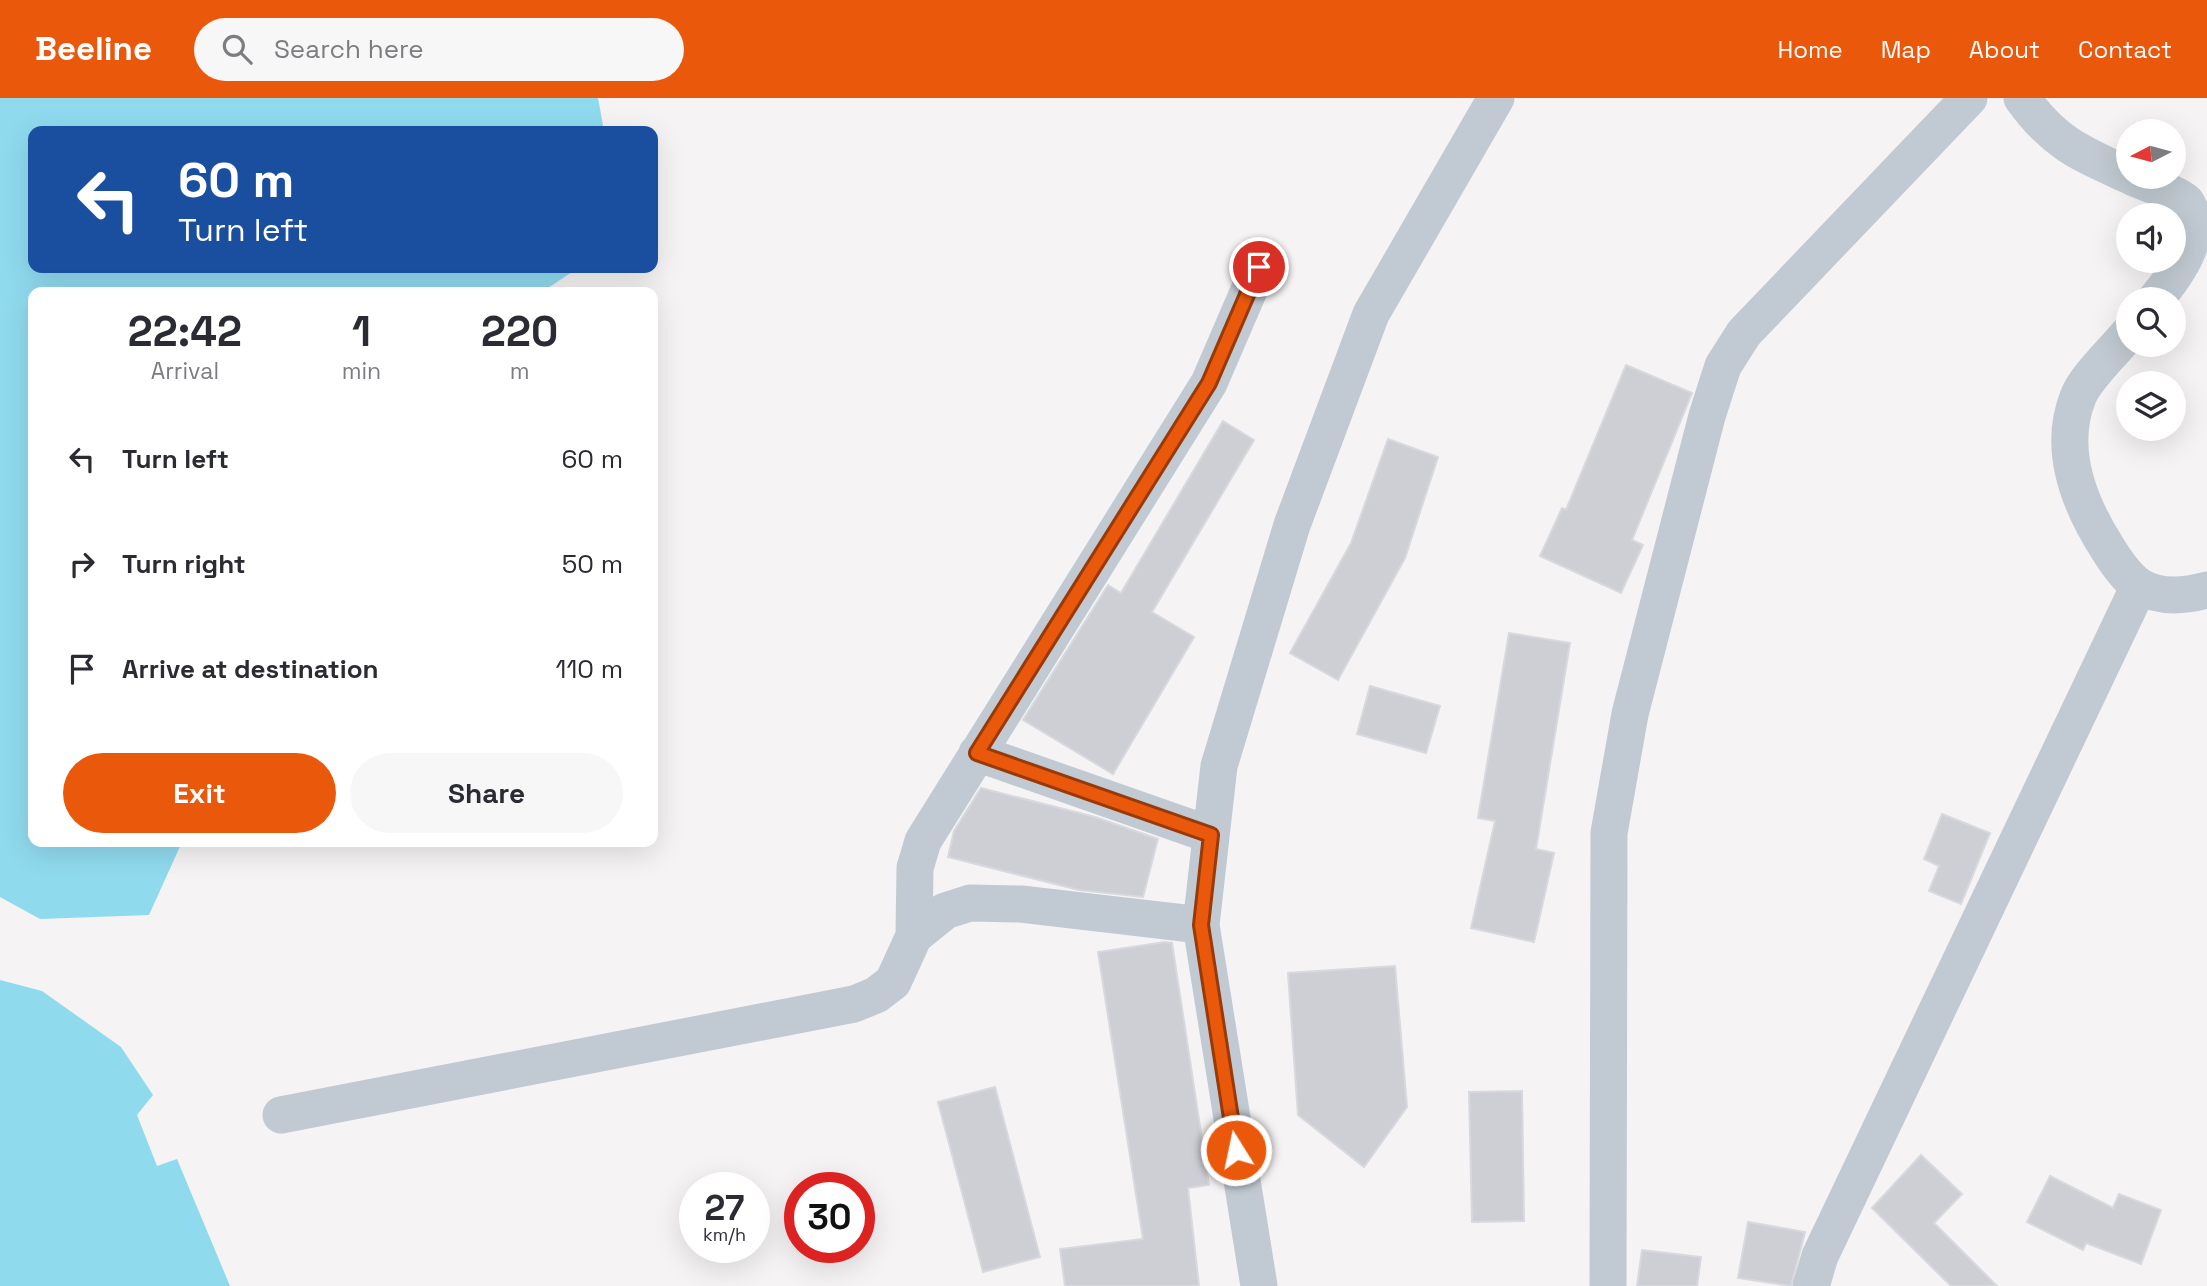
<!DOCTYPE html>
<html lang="en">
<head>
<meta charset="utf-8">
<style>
	:root { --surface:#fff; --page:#f7f7f7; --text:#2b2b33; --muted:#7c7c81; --accent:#ea580c }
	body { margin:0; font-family:"Space Grotesk",sans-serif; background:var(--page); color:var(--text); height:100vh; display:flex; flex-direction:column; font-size:26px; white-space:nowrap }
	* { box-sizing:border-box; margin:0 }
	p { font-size:23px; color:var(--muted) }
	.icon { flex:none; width:38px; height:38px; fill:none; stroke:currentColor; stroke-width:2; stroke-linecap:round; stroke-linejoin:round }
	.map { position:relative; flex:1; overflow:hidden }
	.side { position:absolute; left:28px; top:189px; width:630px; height:560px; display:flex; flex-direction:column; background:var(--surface); border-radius:14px; box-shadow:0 7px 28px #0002 }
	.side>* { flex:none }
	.top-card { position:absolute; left:28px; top:28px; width:630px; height:147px; border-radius:14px; box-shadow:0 7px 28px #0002; background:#1a4fa0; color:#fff; overflow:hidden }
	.needle { width:46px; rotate:264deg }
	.controls { position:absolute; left:2116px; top:21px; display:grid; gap:14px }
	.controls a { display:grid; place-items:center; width:70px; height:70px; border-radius:50%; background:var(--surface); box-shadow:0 7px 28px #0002; font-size:35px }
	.speed { position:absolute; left:679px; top:1074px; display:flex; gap:14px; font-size:35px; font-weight:700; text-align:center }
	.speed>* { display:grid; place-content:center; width:91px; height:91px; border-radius:50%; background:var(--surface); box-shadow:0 7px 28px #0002; line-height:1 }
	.speed small { font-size:18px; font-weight:400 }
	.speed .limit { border:10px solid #d22; background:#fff; color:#111 }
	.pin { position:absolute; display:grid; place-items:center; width:60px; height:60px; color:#fff; margin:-30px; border:4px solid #fff; border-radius:50%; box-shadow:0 2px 7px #0007 }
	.me { position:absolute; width:77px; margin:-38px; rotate:350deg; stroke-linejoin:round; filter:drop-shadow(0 0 5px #0008) }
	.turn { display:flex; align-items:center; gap:24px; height:147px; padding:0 35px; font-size:32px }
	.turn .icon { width:91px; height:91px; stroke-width:2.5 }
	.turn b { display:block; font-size:49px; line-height:60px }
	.eta { display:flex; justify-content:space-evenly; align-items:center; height:119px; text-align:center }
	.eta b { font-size:42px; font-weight:700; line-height:49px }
	.primary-button { display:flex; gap:14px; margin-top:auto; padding:14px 35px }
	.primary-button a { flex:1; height:80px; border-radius:42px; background:var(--accent); color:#fff; font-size:28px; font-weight:700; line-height:80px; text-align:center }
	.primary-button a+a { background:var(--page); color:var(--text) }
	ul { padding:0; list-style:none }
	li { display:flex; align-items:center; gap:21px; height:105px; padding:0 35px }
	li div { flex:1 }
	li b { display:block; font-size:26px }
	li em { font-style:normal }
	header { display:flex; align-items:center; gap:42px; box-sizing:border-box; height:98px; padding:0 35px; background:var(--accent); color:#fff }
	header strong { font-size:33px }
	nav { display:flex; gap:38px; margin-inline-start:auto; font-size:24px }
	.search { width:490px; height:63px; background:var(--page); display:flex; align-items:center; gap:18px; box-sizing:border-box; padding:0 24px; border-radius:38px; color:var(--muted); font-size:26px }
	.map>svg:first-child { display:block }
	.water { fill:#90daee }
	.building { fill:#cdcfd5; stroke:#d7d9de; stroke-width:2 }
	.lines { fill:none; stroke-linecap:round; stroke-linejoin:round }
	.minor { stroke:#c1cad2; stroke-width:37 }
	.route-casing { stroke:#983908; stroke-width:18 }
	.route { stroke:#ea580c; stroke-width:12 }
</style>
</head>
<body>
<header>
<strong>Beeline</strong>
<div class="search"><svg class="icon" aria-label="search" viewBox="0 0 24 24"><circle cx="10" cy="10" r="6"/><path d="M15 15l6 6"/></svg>Search here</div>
<nav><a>Home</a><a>Map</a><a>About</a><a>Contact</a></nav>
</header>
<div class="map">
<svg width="2207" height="1188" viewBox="0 0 2207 1188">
	<rect width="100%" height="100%" fill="#f5f3f3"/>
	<path class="water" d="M0 0H598L604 33H33V170H578L542 194H33V744H182L149 817 40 821 0 799Z
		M0 882 42 893 121 949 153 997 137 1017 157 1068 177 1061 230 1188H0Z"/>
	<path class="building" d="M1626 267 1692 295 1632 442 1643 447 1621 495 1540 458 1562 410 1566 412Z
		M1223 323 1254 342 1152 514 1194 539 1113 676 1023 622 1108 487 1121 495Z
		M1388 341 1438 359 1405 460 1338 582 1290 555 1351 445Z
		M1509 535 1570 545 1536 751 1554 755 1534 844 1471 830 1495 723 1478 720Z
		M1370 588 1440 608 1426 655 1357 636Z
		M981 690 1095 719 1158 741 1143 799 1079 792 948 759 954 733Z
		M1942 716 1990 735 1961 806 1929 793 1939 768 1924 761Z
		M1165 844 1172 845 1209 1087 1188 1090 1199 1188H1065L1060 1151 1143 1141 1098 854Z
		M1395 868 1407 1009 1364 1069 1298 1017 1288 875Z
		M995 989 1040 1159 983 1174 938 1004Z
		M1522 993 1524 1123 1472 1124 1469 994Z
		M1921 1057 1962 1096 1934 1125 1997 1188H1951L1872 1110Z
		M2050 1078 2113 1110 2119 1096 2161 1112 2141 1166 2086 1145 2083 1152 2027 1124Z
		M1748 1124 1805 1134 1791 1188 1738 1180Z
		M1642 1152 1701 1159 1697 1188H1637Z"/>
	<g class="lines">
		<path class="minor" d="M2022 0C2054 45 2080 55 2128 77
			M2132 79C2145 85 2176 95 2186 104 2207 136 2176 177 2156 201
			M2128 236C2114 253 2085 280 2078 299 2057 352 2079 406 2108 451 2116 464 2126 479 2139 488 2159 500 2185 498 2207 492
			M977 655 1211 737
			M914 838 915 770 923 743 1209 285 1259 169
			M281 1017 854 906 876 897 893 884 914 838 945 813 970 805 1021 806 1201 827
			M1259 1188 1201 827 1219 668 1292 427 1371 216 1496 0
			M1608 1188 1609 735 1630 616 1707 318 1723 268 1744 235 1969 0
			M1811 1188 1820 1158 2139 488"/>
	</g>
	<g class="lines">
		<defs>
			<path id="route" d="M1236 1052 1201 827 1211 737 977 655 1209 285 1259 169"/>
		</defs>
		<use href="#route" class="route-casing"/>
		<use href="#route" class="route"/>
	</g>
</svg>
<div class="controls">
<a><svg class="needle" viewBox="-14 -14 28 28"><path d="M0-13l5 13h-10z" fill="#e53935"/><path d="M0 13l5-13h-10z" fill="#7c7c81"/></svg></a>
<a><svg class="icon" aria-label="sound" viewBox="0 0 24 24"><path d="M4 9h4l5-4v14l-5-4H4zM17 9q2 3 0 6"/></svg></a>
<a><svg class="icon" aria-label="search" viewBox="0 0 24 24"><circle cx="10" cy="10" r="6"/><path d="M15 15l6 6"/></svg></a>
<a><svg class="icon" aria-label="layers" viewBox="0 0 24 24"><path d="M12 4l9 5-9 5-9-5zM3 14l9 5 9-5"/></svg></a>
</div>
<div class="speed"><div>27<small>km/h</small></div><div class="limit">30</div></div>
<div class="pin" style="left:1259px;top:169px;background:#d93025"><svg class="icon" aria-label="arrive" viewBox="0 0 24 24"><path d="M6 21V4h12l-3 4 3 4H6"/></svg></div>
<svg class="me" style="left:1236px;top:1052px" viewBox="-20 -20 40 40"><circle r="17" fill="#ea580c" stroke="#fff" stroke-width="3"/><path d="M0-11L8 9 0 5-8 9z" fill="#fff"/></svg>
<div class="top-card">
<div class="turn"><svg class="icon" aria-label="left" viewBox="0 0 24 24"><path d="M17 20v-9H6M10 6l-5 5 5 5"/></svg><div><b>60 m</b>Turn left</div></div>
</div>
<section class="side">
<div class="eta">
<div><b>22:42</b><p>Arrival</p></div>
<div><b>1</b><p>min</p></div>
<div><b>220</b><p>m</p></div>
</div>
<ul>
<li><svg class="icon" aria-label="left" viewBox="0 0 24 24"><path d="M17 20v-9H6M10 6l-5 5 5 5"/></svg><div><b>Turn left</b></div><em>60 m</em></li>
<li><svg class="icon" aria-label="right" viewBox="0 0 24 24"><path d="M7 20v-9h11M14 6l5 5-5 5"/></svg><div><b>Turn right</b></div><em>50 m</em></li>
<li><svg class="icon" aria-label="arrive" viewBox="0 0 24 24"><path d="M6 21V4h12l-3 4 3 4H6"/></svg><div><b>Arrive at destination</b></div><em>110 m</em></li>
</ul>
<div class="primary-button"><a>Exit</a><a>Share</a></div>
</section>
</div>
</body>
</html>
